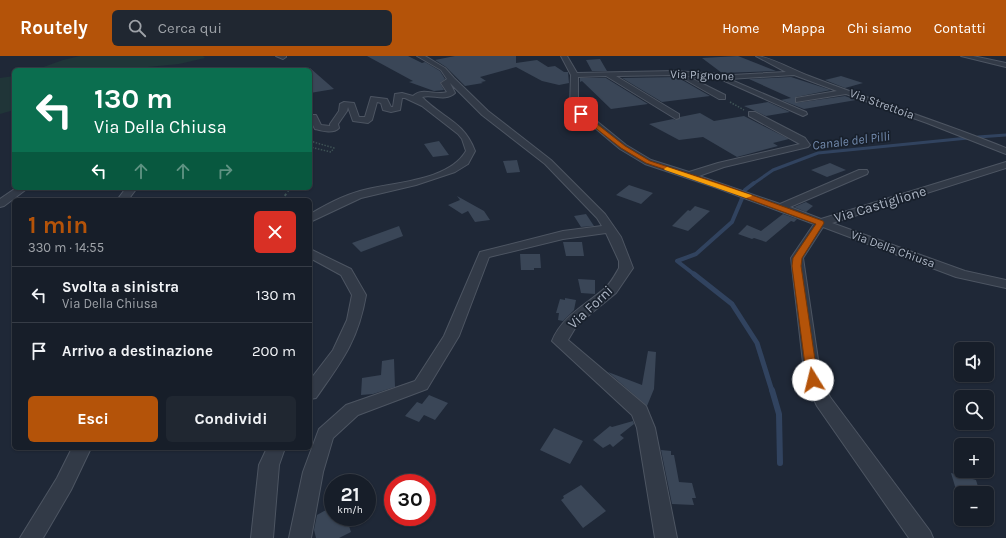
<!DOCTYPE html>
<html lang="it">
<head>
<meta charset="utf-8">
<style>
	:root { --surface:#171e29; --page:#202731; --text:#f1f3f6; --muted:#9ea2a8; --line:#363c46; --accent:#b45309 }
	body { margin:0; font-family:Karla,sans-serif; background:var(--page); color:var(--text); height:100vh; display:flex; flex-direction:column; font-size:15px; white-space:nowrap }
	* { box-sizing:border-box; margin:0 }
	p { font-size:13px; color:var(--muted) }
	.icon { flex:none; width:22px; height:22px; fill:none; stroke:currentColor; stroke-width:2; stroke-linecap:round; stroke-linejoin:round }
	.map { position:relative; flex:1; overflow:hidden }
	.sheet { position:absolute; left:12px; top:142px; width:300px; height:252px; display:flex; flex-direction:column; background:var(--surface); border-radius:6px; box-shadow:0 1px 3px #0004,0 0 0 1px var(--line) }
	.sheet>* { flex:none }
	.guide { position:absolute; left:12px; top:12px; width:300px; height:122px; border-radius:6px; box-shadow:0 1px 3px #0004,0 0 0 1px var(--line); background:#0b6e4f; color:#fff; overflow:hidden }
	.buttons { position:absolute; left:954px; top:286px; display:grid; gap:8px }
	.buttons a { display:grid; place-items:center; width:40px; height:40px; border-radius:6px; background:var(--surface); box-shadow:0 1px 3px #0004,0 0 0 1px var(--line); font-size:20px }
	.speed { position:absolute; left:324px; top:418px; display:flex; gap:8px; font-size:20px; font-weight:700; text-align:center }
	.speed>* { display:grid; place-content:center; width:52px; height:52px; border-radius:50%; background:var(--surface); box-shadow:0 1px 3px #0004,0 0 0 1px var(--line); line-height:1 }
	.speed small { font-size:10px; font-weight:400 }
	.speed .limit { border:6px solid #d22; background:#fff; color:#111 }
	.pin { position:absolute; display:grid; place-items:center; width:34px; height:34px; color:#fff; margin:-17px; border-radius:8px; box-shadow:0 2px 6px #0006 }
	.me { position:absolute; width:44px; margin:-22px; rotate:351deg; stroke-linejoin:round; filter:drop-shadow(0 0 3px #0008) }
	.turn { display:flex; align-items:center; gap:14px; height:84px; padding:0 16px; font-size:18px }
	.turn .icon { width:52px; height:52px; stroke-width:2.5 }
	.turn b { display:block; font-size:28px; line-height:34px }
	.lanes { display:flex; align-items:center; height:38px; padding:0 16px; background:#0003; justify-content:center; gap:20px; direction:ltr }
	.lanes .off { opacity:.35 }
	.round { display:grid; place-items:center; flex:none; width:42px; height:42px; border-radius:6px; background:var(--page) }
	.headline { display:flex; align-items:center; justify-content:space-between; height:68px; padding:0 16px }
	h1 { font-size:24px; font-weight:700; line-height:30px; color:var(--accent) }
	.cta { display:flex; gap:8px; margin-top:auto; padding:8px 16px }
	.cta a { flex:1; height:46px; border-radius:6px; background:var(--accent); color:#fff; font-size:16px; font-weight:700; line-height:46px; text-align:center }
	.cta a+a { background:var(--page); color:var(--text) }
	ul { padding:0; list-style:none }
	li { display:flex; align-items:center; gap:12px; height:56px; padding:0 16px; border-top:1px solid var(--line) }
	li div { flex:1 }
	li b { display:block; font-size:15px }
	li em { font-style:normal }
	header { display:flex; align-items:center; gap:24px; box-sizing:border-box; height:56px; padding:0 20px; background:var(--accent); color:#fff }
	header strong { font-size:19px }
	nav { display:flex; gap:22px; margin-inline-start:auto; font-size:14px }
	.search { width:280px; height:36px; background:var(--page); display:flex; align-items:center; gap:10px; box-sizing:border-box; padding:0 14px; border-radius:6px; color:var(--muted); font-size:15px }
	.map>svg:first-child { display:block }
	.green { fill:#203538 }
	.lines { fill:none; stroke-linecap:round; stroke-linejoin:round }
	.stream-far3 { stroke:#31435f; stroke-width:3 }
	.stream-far2 { stroke:#31435f; stroke-width:4 }
	.stream-far1 { stroke:#31435f; stroke-width:5 }
	.stream { stroke:#31435f; stroke-width:6 }
	.building { fill:#3a4657 }
	.minor-casing { stroke:#4d5562; stroke-width:2 }
	.path-far1 { stroke:#3e5255; stroke-width:1.5; stroke-dasharray:1.5 1.5; stroke-linecap:butt }
	.path { stroke:#3e5255; stroke-width:2; stroke-dasharray:2.5 2.5; stroke-linecap:butt }
	.minor { fill:#323a47; fill-rule:evenodd }
	.route { fill:#b45309; stroke:#753606 }
	.slow { fill:#f59e0b }
	.labels { text-anchor:middle; stroke-width:3.5; stroke-linejoin:round; paint-order:stroke }
	.far-street-label { font-size:12px; fill:#acb5c4; stroke:#18202c }
	.far-water-label { font-size:13px; font-style:italic; fill:#738bae; stroke:#18202c }
	.street-label { font-size:14px; fill:#acb5c4; stroke:#18202c }
</style>
</head>
<body>
<header>
<strong>Routely</strong>
<div class="search"><svg class="icon" aria-label="search" viewBox="0 0 24 24"><circle cx="10" cy="10" r="6"/><path d="M15 15l6 6"/></svg>Cerca qui</div>
<nav><a>Home</a><a>Mappa</a><a>Chi siamo</a><a>Contatti</a></nav>
</header>
<div class="map">
<svg width="1006" height="482" viewBox="0 0 1006 482">
	<rect width="100%" height="100%" fill="#1f2837"/>
	<path class="green" d="M80 0H203L205 2 179 8 148 11 141 14H35L63 4Z
		M14 20V54L0 58V22Z"/>
	<g class="lines">
		<path class="stream-far3" d="M978 81 1006 79
			M753 128 773 114 818 97 968 82"/>
		<path class="stream-far2" d="M745 134 754 127
			M695 219 677 205 696 198 732 166 743 140"/>
		<path class="stream-far1" d="M694 218 732 248 757 287 772 335"/>
		<path class="stream" d="M772 334 779 358 780 407"/>
	</g>
	<path class="building" d="M367 0H408L422 7 425 6 440 15 445 23 440 27 444 34 434 35 409 26 413 25Z
		M455 0H516V7L537 4 548 11 555 10 564 16H568L569 27 559 29 542 25 516 11 480 21 486 25 481 26 483 27 465 30 446 11 435 4Z
		M738 0 776 15 722 17 702 2Z
		M600 3 607 15H592L586 4Z
		M310 12 334 33 310 37Z
		M841 20 863 27 845 32 825 24Z
		M677 21 710 40 662 46 622 22Z
		M791 21 831 34 796 41 795 47 845 40 856 44 804 53 781 44 791 42 749 23Z
		M580 22H606L648 48 611 53 582 25 580 26Z
		M768 46 790 56 766 60 744 50Z
		M700 57 714 65 744 60 789 83 773 87 778 90 737 101 703 81 679 84 649 68 673 63 676 64 680 61Z
		M439 85 449 99 433 101 424 88Z
		M517 104 520 116 507 117 503 105Z
		M830 107 846 114 827 121 811 114Z
		M629 129 653 137 641 148 616 139Z
		M457 140 484 155 490 164 475 166 468 155 462 158 448 149 460 144Z
		M806 146 813 150 806 156 794 151Z
		M695 150 710 155 688 175 672 170 688 154 690 155Z
		M586 158 594 170 581 171 574 160Z
		M783 158 797 163 794 166 791 165 766 186 754 182 752 183 738 178 747 169 761 175Z
		M399 170 403 180 361 196 352 187Z
		M563 186H582L584 200H566Z
		M520 198H540L541 212H534V214H521Z
		M578 223 595 224V238L581 237Z
		M565 242 576 244 574 254 563 265 558 264 559 257H556L560 243 565 244Z
		M648 295 656 296 654 333 647 350 608 316 642 329Z
		M394 303 395 331 373 338 361 339 362 322 381 319 382 305Z
		M429 339 448 347 435 364 424 359 419 366 405 360 417 346 422 348Z
		M633 365 634 368 620 379 624 382 613 391 610 388 603 392 593 384 610 370 612 371Z
		M554 372 583 385 570 408 540 394Z
		M661 394 671 395V399H674L679 426 692 427 696 442H692L694 449 672 448Z
		M951 417 976 424 980 437H957Z
		M581 429 606 455 583 472 561 444 564 442 563 440Z
		M333 450V461H346L351 476 339 482H316L314 474 317 459Z"/>
	<g class="lines">
		<defs>
			<path id="minor" d="M276 0H286V1L283 3Z
				M417 0H425L445 12 454 22 488 55 551 104 605 158 621 181 633 212 616 237 577 269 568 284 646 350 655 372 677 482H655L637 372 632 359 552 285C562 260 586 249 605 232 611 227 615 219 619 212V205L606 177 563 183 489 201 459 280 427 333 358 359 333 382 323 416 311 482H289L303 416 319 373 346 349 415 325 444 280 480 196 563 175 602 170 597 162 545 108 482 59 450 27 455 37C445 46 433 38 422 41 442 62 464 65 475 95L468 108 455 116 416 129 361 142 310 166V158C326 149 342 140 360 135 391 126 448 126 466 95L462 83 458 78 422 50 405 42H402L400 54 391 56 383 54 381 47 377 46 372 64 368 67 353 65 348 51 347 55 338 68 339 72C333 78 323 75 315 73L310 63V59H316L321 69 330 70V68L339 55 340 48 344 46 354 47 359 61H365L371 41 387 43 391 51H393L395 38 402 37 413 40C422 31 436 40 447 36L441 27 447 23 441 14Z
				M561 0H567L577 17 675 15 732 19 786 16 756 0C768 0 795 15 809 20 874 45 941 66 1006 92V98L927 67 846 38 796 46V42L837 35 794 19 729 23 806 56 807 58 803 60 718 22 687 20 725 39V43H719L677 19 616 20 679 58V62L676 63 606 20 578 21V50L626 89 651 104 689 116 718 107 800 88 749 60V56H755L805 82 810 89 808 91 724 111 699 120 780 148 859 114H867L868 116 867 118 790 151 821 163 1006 106V112L832 167 965 215 1006 224V232L956 221 823 171 803 202 821 324 830 341 930 475 933 482H909L817 350 805 324 791 202 814 168 717 132 645 108 620 93 570 51 571 19Z
				M961 0H973L1006 7V11Z
				M16 132H28L4 150 0 151V143Z
				M126 132H137L128 144H117Z
				M310 193 351 213 366 239C358 285 342 305 316 342L310 343V324L333 294 347 264 352 239 341 219 310 202Z
				M72 392H91L71 434 43 482H20L57 422Z
				M267 392H285L279 409 273 482H251L259 409Z"/>
		</defs>
		<use href="#minor" class="minor-casing"/>
		<path class="path-far1" d="M730 46 744 54
			M310 85 334 92 331 96 310 91"/>
		<path class="path" d="M282 144 290 132"/>
		<use href="#minor" class="minor"/>
	</g>
	<path class="route" d="M579 57H583L625 90 650 105 724 129 823 165 824 167 802 202 801 210 818 324 817 327H809L807 324 792 210 793 202 816 168 719 132 646 107 621 92 579 59Z"/>
	<path class="slow" d="M667 111 751 139 752 140 746 142 665 114 664 113Z"/>
	<g class="labels">
		<g class="far-street-label">
			<text transform="translate(702 19) rotate(2)" y="4">Via Pignone</text>
			<text transform="translate(882 48) rotate(20)" y="4">Via Strettoia</text>
			<text transform="translate(893 193) rotate(20)" y="4">Via Della Chiusa</text>
		</g>
		<g class="far-water-label">
			<text transform="translate(851 84) rotate(-7)" y="5">Canale del Pilli</text>
		</g>
		<g class="street-label">
			<text transform="translate(880 148) rotate(-17)" y="5">Via Castiglione</text>
			<text transform="translate(590 251) rotate(-43)" y="5">Via Forni</text>
		</g>
	</g>
</svg>
<div class="buttons">
<a><svg class="icon" aria-label="sound" viewBox="0 0 24 24"><path d="M4 9h4l5-4v14l-5-4H4zM17 9q2 3 0 6"/></svg></a>
<a><svg class="icon" aria-label="search" viewBox="0 0 24 24"><circle cx="10" cy="10" r="6"/><path d="M15 15l6 6"/></svg></a>
<a>+</a>
<a>−</a>
</div>
<div class="speed"><div>21<small>km/h</small></div><div class="limit">30</div></div>
<div class="pin" style="left:581px;top:58px;background:#d93025"><svg class="icon" aria-label="arrive" viewBox="0 0 24 24"><path d="M6 21V4h12l-3 4 3 4H6"/></svg></div>
<svg class="me" style="left:813px;top:324px" viewBox="-20 -20 40 40"><circle r="19" fill="#fff"/><path d="M0-13L10 11 0 6-10 11z" fill="#b45309"/></svg>
<div class="guide">
<div class="turn"><svg class="icon" aria-label="left" viewBox="0 0 24 24"><path d="M17 20v-9H6M10 6l-5 5 5 5"/></svg><div><b>130 m</b>Via Della Chiusa</div></div>
<div class="lanes"><svg class="icon" aria-label="left" viewBox="0 0 24 24"><path d="M17 20v-9H6M10 6l-5 5 5 5"/></svg><svg class="icon off" aria-label="ahead" viewBox="0 0 24 24"><path d="M12 20V5M6 11l6-6 6 6"/></svg><svg class="icon off" aria-label="ahead" viewBox="0 0 24 24"><path d="M12 20V5M6 11l6-6 6 6"/></svg><svg class="icon off" aria-label="right" viewBox="0 0 24 24"><path d="M7 20v-9h11M14 6l5 5-5 5"/></svg></div>
</div>
<section class="sheet">
<div class="headline"><div><h1>1 min</h1><p>330 m · 14:55</p></div><a class="round" style="background:#d93025;color:#fff"><svg class="icon" aria-label="close" viewBox="0 0 24 24"><path d="M6 6l12 12M18 6L6 18"/></svg></a></div>
<ul>
<li><svg class="icon" aria-label="left" viewBox="0 0 24 24"><path d="M17 20v-9H6M10 6l-5 5 5 5"/></svg><div><b>Svolta a sinistra</b><p>Via Della Chiusa</p></div><em>130 m</em></li>
<li><svg class="icon" aria-label="arrive" viewBox="0 0 24 24"><path d="M6 21V4h12l-3 4 3 4H6"/></svg><div><b>Arrivo a destinazione</b></div><em>200 m</em></li>
</ul>
<div class="cta"><a>Esci</a><a>Condividi</a></div>
</section>
</div>
</body>
</html>
